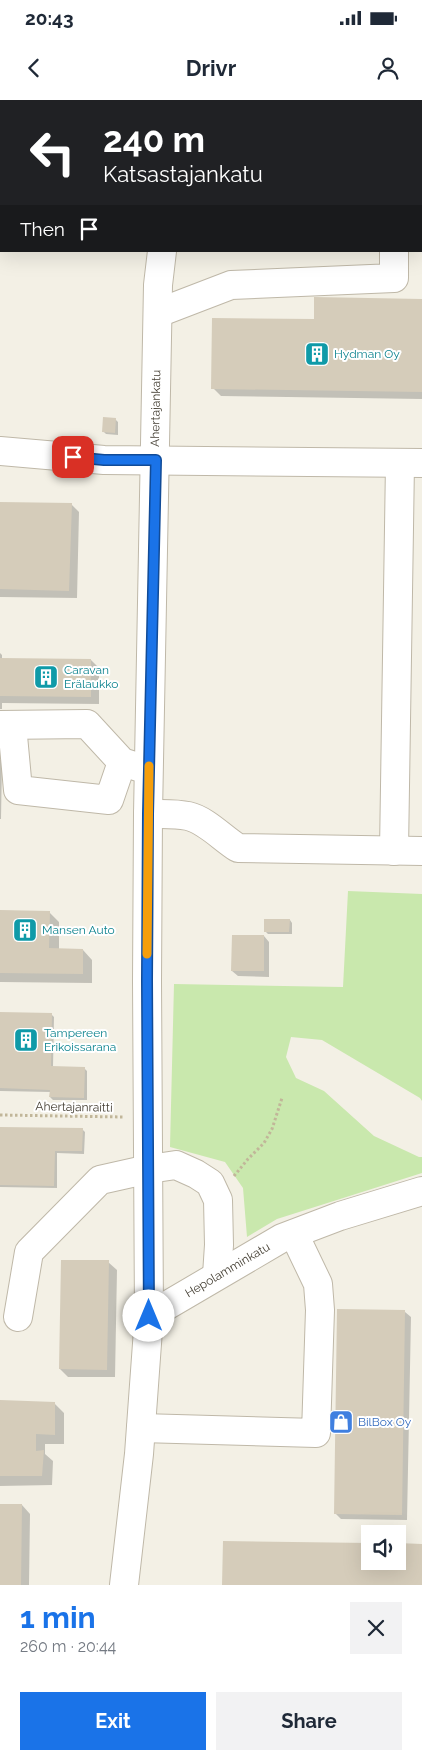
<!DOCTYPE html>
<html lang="en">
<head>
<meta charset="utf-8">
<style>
	:root { --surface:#fff; --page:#f2f2f3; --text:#1f2937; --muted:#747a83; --accent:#1a73e8 }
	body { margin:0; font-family:Raleway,sans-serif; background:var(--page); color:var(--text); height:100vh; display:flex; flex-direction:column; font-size:19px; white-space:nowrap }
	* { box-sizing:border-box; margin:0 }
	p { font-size:16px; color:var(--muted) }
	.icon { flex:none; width:28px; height:28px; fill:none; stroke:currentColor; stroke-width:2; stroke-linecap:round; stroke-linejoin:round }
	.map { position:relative; height:1485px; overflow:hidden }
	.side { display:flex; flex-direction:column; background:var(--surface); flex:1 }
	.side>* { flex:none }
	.hud { position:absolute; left:0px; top:0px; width:422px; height:152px; box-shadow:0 5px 20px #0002; background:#202124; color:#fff; overflow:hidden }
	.controls { position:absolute; left:361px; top:1425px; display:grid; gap:10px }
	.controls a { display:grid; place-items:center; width:45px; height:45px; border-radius:0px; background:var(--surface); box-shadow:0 5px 20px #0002; font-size:25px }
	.pin { position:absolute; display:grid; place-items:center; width:42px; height:42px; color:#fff; margin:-21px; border-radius:10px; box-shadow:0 2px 8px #0006 }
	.me { position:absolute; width:55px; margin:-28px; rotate:0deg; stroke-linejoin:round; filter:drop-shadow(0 0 4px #0008) }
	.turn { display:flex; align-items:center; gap:18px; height:105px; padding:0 20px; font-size:22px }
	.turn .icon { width:65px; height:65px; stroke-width:2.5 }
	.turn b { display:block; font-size:35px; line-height:42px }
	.then { display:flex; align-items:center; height:48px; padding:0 20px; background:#0003; gap:10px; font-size:19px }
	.round { display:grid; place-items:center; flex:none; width:52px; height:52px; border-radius:0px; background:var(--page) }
	.overview { display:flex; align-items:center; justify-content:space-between; height:85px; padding:0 20px }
	h1 { font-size:30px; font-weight:700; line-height:38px; color:var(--accent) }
	.cta { display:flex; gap:10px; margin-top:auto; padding:10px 20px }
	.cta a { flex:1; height:58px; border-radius:0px; background:var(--accent); color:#fff; font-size:20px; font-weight:700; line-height:58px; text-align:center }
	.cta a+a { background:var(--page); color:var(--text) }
	.status { display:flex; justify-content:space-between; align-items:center; height:35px; padding:0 25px; background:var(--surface); direction:ltr }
	.status svg { height:14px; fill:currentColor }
	header { display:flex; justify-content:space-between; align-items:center; height:65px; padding:0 20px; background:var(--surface); font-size:22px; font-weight:700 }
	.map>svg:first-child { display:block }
	.green { fill:#c9e8ad }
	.shadow { fill:#0003 }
	.building { fill:#d5ccba }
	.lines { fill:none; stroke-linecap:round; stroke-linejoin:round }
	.minor-casing { stroke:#bfb8a8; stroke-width:30 }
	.path { stroke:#c1b699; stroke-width:3; stroke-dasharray:2.5 2.5; stroke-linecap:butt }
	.minor { stroke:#fff; stroke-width:28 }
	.route-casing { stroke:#114b97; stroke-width:12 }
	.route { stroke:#1a73e8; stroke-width:9 }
	.slow { stroke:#f59e0b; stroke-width:9 }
	.labels { text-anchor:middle; stroke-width:4; stroke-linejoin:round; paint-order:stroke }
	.culture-label { font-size:12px; fill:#0d838f; stroke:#fff; text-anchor:start }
	.street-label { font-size:12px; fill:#464035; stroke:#fff }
	.shop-label { font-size:12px; fill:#366cbe; stroke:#fff; text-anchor:start }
</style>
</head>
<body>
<div class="status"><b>20:43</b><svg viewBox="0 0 49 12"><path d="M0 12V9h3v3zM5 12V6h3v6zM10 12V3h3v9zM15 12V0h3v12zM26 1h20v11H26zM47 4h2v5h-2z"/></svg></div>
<header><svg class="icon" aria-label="back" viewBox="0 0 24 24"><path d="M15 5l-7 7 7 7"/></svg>Drivr<svg class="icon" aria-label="person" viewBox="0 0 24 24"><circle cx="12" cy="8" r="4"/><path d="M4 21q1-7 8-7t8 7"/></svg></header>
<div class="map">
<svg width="422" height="1485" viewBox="0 0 422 1485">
	<rect width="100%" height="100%" fill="#f3f0e5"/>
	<path class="green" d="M348 791 422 794V1001L420 998 322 940 291 937 286 957 296 978 324 991 374 1036 419 1057H422V1073L277 1119 247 1137 243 1088 225 1062 170 1047 174 884 343 887Z"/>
	<path class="shadow" d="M0 0H7L1 1V50L0 49Z
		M64 0H131V1H64Z
		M146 0H217V1H146Z
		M305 0H422V4L421 1H305Z
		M422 200V299L221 296 213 288 315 220Z
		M115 319 118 322V335L106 334 104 332Z
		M0 403 71 404 79 412 77 498 0 497Z
		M0 553 2 555V559L91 560 99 568V604L2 603V609H0Z
		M0 659 2 661 1 719H0Z
		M0 812H49L59 822V850H83L92 860V883L0 882Z
		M290 820 292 823V834H268L265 831Z
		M264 836 269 842V877L238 876 232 871Z
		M0 913 51 914 54 917 53 967 84 968 87 971V1000H53L50 997 51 992 0 991Z
		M0 1028 82 1029 85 1032 84 1054 57 1053V1088L0 1087Z
		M108 1162 117 1170 115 1277H68L60 1269Z
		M405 1212 411 1217 407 1420 341 1419 335 1413Z
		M0 1301 54 1303 64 1313V1344H45V1354L53 1361 52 1385 0 1386Z
		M0 1405H22L30 1414 29 1485H0Z"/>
	<path class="building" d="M314 197 422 199V292L211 289 212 218 314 219Z
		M103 317 116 318 115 333 102 332Z
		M0 402 72 403 69 491 0 489Z
		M0 558 91 559V597L0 596Z
		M0 810 50 811 49 848 83 849V874L0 873Z
		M264 819H290L289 832H264Z
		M232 835H264V871H231Z
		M0 912 52 913 51 966 85 967 84 998 49 997 50 990 0 988Z
		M0 1027 83 1028 82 1051H55L54 1086 0 1085Z
		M61 1160H109L107 1270 59 1269Z
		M337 1209 405 1210 402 1415 334 1414Z
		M0 1300 55 1302V1335L36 1334V1351L44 1350 42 1376H0Z
		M0 1404H22L21 1485H0Z
		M223 1441 370 1443V1461H398V1443L422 1444V1485H222Z"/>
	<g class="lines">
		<defs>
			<g id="minor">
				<path d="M421 115H422"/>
				<path d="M158 213 231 185 394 178V151"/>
				<path d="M0 351 104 360 422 363"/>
				<path d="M0 625 87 624 122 662 138 667"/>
				<path d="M12 625 18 690 109 700 122 662"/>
				<path d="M148 714C161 714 175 713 188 716 206 720 222 738 238 748L422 751"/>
				<path d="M394 751 400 363"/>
				<path id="s1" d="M149 1216 282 1138 340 1116 422 1091"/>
				<path d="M18 1217 29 1152 100 1080 149 1069 176 1065 196 1074 210 1083 218 1100 219 1145 217 1175"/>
				<path d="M141 1328 316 1333 320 1210 318 1184 294 1134"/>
				<path id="s2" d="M124 1485 139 1354 149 1216 147 881 148 714 158 185 162 151"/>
			</g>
		</defs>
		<use href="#minor" class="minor-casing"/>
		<path class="path" d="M0 1015 123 1017
			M234 1076 248 1059 264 1043 272 1029 282 998"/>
		<use href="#minor" class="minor"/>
	</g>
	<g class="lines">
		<defs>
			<path id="route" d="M73 357 104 360H156L148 714 147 880 149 1216"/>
		</defs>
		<use href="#route" class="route-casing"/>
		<use href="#route" class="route"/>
		<path class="slow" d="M147 854 149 666"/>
	</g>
	<defs>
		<symbol id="building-square" viewBox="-11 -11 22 22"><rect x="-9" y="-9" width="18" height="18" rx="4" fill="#0f9aa8" stroke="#fff"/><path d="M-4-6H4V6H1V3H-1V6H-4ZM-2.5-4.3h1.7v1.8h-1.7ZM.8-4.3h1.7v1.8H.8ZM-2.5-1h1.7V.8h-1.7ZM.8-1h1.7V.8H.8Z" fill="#fff"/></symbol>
		<symbol id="shop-square" viewBox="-11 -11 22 22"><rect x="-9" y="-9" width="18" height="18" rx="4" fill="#3f7fe0" stroke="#fff"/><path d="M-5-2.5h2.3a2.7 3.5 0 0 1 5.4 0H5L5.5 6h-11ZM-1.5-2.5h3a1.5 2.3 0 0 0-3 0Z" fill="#fff"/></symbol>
	</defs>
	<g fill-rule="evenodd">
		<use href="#building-square" x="303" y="240" width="28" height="28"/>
		<use href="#building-square" x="32" y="563" width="28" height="28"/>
		<use href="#building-square" x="11" y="816" width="28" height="28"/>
		<use href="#building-square" x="12" y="926" width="28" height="28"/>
		<use href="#shop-square" x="327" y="1308" width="28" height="28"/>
	</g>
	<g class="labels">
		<g class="culture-label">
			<text x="334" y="258">Hydman Oy</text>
			<text x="64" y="574">Caravan<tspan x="64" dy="14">Erälaukko</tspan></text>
			<text x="42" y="834">Mansen Auto</text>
			<text x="44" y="937">Tampereen<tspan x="44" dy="14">Erikoissarana</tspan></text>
		</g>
		<g class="street-label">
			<text dy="4" stroke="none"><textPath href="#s2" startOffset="1178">Ahertajankatu</textPath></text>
			<text transform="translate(74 1007) rotate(1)" y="4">Ahertajanraitti</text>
			<text dy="4" stroke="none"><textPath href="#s1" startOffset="91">Hepolamminkatu</textPath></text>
		</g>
		<g class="shop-label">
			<text x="358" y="1326">BilBox Oy</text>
		</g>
	</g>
</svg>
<div class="controls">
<a><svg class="icon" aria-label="sound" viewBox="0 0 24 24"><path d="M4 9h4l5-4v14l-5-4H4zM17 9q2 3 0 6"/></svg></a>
</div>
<div class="pin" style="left:73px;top:357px;background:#d93025"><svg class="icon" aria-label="arrive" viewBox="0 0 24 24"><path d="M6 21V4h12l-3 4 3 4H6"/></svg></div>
<svg class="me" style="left:149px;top:1216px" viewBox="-20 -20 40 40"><circle r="19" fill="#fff"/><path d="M0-13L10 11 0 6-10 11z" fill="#1a73e8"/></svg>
<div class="hud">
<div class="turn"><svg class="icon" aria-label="left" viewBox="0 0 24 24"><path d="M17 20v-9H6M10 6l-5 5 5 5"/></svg><div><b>240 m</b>Katsastajankatu</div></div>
<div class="then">Then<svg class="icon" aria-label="arrive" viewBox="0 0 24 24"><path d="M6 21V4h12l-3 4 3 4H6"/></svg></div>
</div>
</div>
<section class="side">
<div class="overview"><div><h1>1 min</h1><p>260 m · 20:44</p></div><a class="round"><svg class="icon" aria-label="close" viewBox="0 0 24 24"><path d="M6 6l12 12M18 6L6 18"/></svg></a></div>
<div class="cta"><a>Exit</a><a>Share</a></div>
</section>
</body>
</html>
